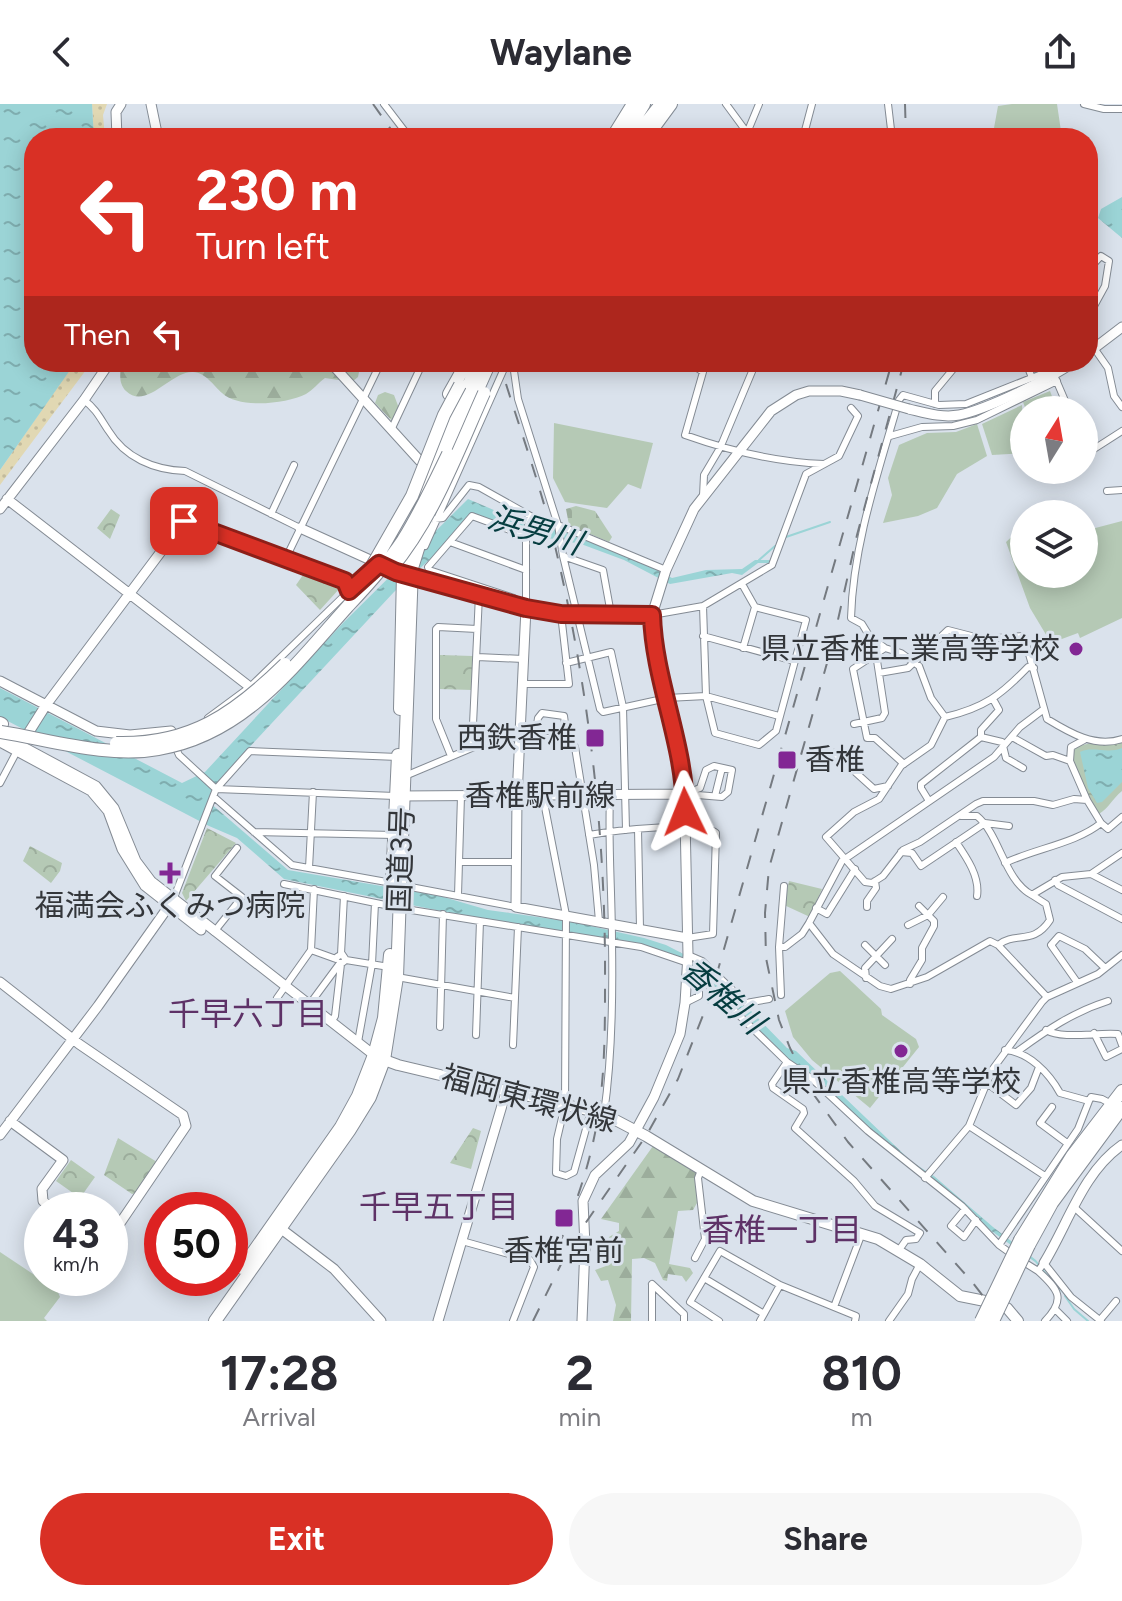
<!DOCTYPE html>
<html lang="en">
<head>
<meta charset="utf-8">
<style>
	:root { --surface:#fff; --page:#f7f7f7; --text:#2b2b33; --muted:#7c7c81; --accent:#d93025 }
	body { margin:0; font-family:Figtree,"Noto Sans JP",sans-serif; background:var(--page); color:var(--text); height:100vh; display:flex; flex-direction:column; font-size:30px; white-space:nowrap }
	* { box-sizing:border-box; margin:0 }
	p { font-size:26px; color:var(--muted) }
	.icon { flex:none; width:44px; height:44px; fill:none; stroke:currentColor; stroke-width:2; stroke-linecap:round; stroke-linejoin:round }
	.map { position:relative; height:1217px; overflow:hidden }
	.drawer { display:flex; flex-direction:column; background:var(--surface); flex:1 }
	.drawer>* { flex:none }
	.top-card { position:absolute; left:24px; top:24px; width:1074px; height:244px; border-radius:32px; box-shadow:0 4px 20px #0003; background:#d93025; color:#fff; overflow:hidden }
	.needle { width:52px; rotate:11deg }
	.controls { position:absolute; left:1010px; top:292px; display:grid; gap:16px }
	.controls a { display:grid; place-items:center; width:88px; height:88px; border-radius:50%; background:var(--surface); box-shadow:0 4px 20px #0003; font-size:40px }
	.speed { position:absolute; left:24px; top:1088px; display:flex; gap:16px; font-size:40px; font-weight:700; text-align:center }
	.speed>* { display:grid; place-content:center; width:104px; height:104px; border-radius:50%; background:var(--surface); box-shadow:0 4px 20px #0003; line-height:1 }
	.speed small { font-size:20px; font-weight:400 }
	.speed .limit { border:12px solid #d22; background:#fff; color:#111 }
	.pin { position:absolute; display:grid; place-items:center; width:68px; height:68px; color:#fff; margin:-34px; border-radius:16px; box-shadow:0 4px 12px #0006 }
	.me { position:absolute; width:88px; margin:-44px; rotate:358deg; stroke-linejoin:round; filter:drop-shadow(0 0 6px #0008) }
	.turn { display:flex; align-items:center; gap:28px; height:168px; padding:0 40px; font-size:36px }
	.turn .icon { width:104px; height:104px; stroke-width:2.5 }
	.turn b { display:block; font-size:56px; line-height:68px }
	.then { display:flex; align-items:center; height:76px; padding:0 40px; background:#0003; gap:16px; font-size:30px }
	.eta { display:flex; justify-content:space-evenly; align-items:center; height:136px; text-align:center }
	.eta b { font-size:48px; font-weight:700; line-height:56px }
	.primary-button { display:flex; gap:16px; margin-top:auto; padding:16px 40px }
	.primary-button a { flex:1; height:92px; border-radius:48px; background:var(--accent); color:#fff; font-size:32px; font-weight:700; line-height:92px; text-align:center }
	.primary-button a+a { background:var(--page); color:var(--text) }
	header { display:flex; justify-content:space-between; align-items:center; height:104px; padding:0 40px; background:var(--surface); font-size:36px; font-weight:700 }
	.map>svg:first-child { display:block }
	.forest { fill:url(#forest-firs) }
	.sand { fill:url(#sand-dots) }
	.cemetery { fill:url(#cemetery-stones) }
	.park { fill:url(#park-crowns) }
	.pitch { fill:#b5c9b5 }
	.water { fill:url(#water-ripples) }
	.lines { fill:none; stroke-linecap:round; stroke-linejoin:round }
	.stream { stroke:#9bd4d6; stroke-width:2 }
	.street-casing { stroke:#848b94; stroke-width:8 }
	.secondary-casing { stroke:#848b94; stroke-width:11 }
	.primary-casing { stroke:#848b94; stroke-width:12 }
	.highway-casing { stroke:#848b94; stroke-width:14 }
	.street { stroke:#fff; stroke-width:6 }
	.secondary { stroke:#fff; stroke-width:9 }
	.primary { stroke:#fff; stroke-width:10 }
	.highway { stroke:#fff; stroke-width:12 }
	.rail { stroke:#757a80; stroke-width:2; stroke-dasharray:14 14; stroke-linecap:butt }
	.secondary-bridge-casing { stroke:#848b94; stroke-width:11; stroke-linecap:butt }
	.highway-bridge-casing { stroke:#848b94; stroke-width:14; stroke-linecap:butt }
	.secondary-bridge { stroke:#fff; stroke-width:9 }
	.highway-bridge { stroke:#fff; stroke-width:12 }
	.route-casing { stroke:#8d1f18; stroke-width:20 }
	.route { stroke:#d93025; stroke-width:14 }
	.poi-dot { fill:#822794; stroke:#dae2ec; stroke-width:3 }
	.labels { text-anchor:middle; stroke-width:6; stroke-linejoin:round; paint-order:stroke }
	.poi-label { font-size:30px; fill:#33363a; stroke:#dae2ec }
	.street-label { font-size:30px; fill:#33363a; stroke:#dae2ec }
	.water-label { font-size:32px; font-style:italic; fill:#063d40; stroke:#dae2ec }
	.neighbourhood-label { font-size:32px; fill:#5e3267; stroke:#dae2ec }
</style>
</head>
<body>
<header><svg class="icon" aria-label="back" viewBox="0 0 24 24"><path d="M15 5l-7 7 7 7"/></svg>Waylane<svg class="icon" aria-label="share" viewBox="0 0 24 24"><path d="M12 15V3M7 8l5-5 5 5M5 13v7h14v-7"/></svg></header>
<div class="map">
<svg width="1122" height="1217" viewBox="0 0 1122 1217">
	<defs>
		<pattern id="forest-firs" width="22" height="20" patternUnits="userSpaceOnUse" patternTransform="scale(2)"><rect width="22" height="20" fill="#b5c9b5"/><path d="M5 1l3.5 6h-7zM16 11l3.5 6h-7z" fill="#9cad9c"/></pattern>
		<pattern id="sand-dots" width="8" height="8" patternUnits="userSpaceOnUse" patternTransform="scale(2)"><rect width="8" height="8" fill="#e1d8b3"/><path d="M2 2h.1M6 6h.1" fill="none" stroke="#c2ba9b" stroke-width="1.8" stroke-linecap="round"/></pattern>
		<pattern id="cemetery-stones" width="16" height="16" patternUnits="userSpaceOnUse" patternTransform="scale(2)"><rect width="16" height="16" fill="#b5c9b5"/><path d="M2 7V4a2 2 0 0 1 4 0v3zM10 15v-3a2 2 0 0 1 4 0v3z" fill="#9cad9c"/></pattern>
		<pattern id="park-crowns" width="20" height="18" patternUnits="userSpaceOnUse" patternTransform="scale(2)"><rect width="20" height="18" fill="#b5c9b5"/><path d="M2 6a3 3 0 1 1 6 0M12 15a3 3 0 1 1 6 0" fill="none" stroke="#9cad9c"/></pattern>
		<pattern id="water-ripples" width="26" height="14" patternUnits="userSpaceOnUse" patternTransform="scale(2)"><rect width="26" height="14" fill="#9bd4d6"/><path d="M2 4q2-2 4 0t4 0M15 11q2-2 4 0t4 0" fill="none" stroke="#7fadaf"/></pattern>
	</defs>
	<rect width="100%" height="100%" fill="#dae2ec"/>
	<path class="forest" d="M122 258H361L358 273 352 278 325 274C318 279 313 286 306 290 286 300 239 305 222 289 213 281 206 269 193 268 171 267 146 307 126 287 118 279 120 268 122 258Z
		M385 288 394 291 400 307 394 319 375 299 378 291Z
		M653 1042 696 1069 697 1099 693 1106 678 1107 669 1160 690 1164 693 1169 686 1178 682 1172 668 1170 667 1177 663 1176 655 1159 644 1154 632 1155 631 1217H613L616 1201 608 1176 601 1177 595 1166 606 1162 609 1133 619 1127V1119L601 1115Z"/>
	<path class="sand" d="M92 0H107L103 11 105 34H94Z
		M75 258H92L0 381V366Z"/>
	<path class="cemetery" d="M576 402 595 407 612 433 609 438 569 421 566 405Z"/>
	<path class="park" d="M111 405 120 411 110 435 97 424Z
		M305 468 337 478 340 484 320 506 296 481Z
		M440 551 473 552 472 586 439 585Z
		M1122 638V687C1112 695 1109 704 1099 710 1086 692 1071 668 1073 646 1088 635 1105 642 1122 638Z
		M207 724 236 739 186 797 182 789Z
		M30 742 62 759 60 767 51 779 23 757Z
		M789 777 822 785 810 813 784 801Z
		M473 1024 481 1027 471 1065 450 1059Z
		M118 1034 157 1058 138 1089 132 1090 104 1071Z
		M71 1056 95 1073 80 1094 56 1077Z"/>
	<path class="pitch" d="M1012 0H1057L1062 34H995L994 24 998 2Z
		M1050 287 1057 306H1026L1023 298Z
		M1022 301 1024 349 992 351 982 320Z
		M554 319 653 339 641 385 628 380 607 404 565 398 553 374Z
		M977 320 987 352 957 370 937 404 918 412 883 419 892 391 888 374 899 341 927 329 956 328Z
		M1122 417V514L1080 534 1078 529 1051 539 1030 504 1006 438 1019 426 1024 425V470H1084V427Z
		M840 867 881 905 882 911 916 935 919 943 870 1004 812 956 793 933 785 907 830 869Z
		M0 1148 57 1186 60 1193 44 1214 47 1217H0Z"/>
	<path class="water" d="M0 0H92L94 34H34V258L75 259 0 366Z
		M1122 93V134L1098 114 1101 105Z
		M468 395 522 418 561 425 641 458 672 474 706 466 742 465 755 456H771L770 459H758L742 471 732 469 670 480 624 456 581 440 531 431 473 410 439 447 394 488 245 648 218 677 209 698 288 766 440 792 488 806 573 818 644 834 666 841 701 859 718 873 787 944 796 947 912 1058 934 1072 993 1123 1036 1156 1065 1192 1035 1158 990 1126 967 1102 867 1023 805 965 787 955 770 936 683 856 639 839 485 816 284 775 237 734 209 722 0 613V584L182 679 205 668 343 519Z
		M1122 644V678L1102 698 1097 699 1088 684 1080 648C1092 642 1108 650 1122 644Z"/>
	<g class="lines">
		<path class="stream" d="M786 433 830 418
			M759 456 775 442
			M1065 1192 1074 1205 1088 1217"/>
		<defs>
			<path id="street" d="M384 0 410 34
				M726 0 751 34
				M888 0 892 34
				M1084 0 1104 5H1122
				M747 29 759 0
				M803 34 812 0
				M1088 166 1101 152 1109 157 1105 182 1088 213
				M1094 244 1108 264 1114 292 1122 303
				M516 258 514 267 518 295 558 421 563 452 600 605 603 608 667 594 706 592 715 629 759 641 776 627 806 516 755 503 742 480
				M678 258 697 264
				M698 258 697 264 703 268 685 331C730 347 775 358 824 360
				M994 258 995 262 1007 258
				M1026 258 1032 274
				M755 261 773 262 783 258
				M84 296C96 305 100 314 108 326 125 354 154 366 185 367L300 424
				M935 300V287L959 258
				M1069 306 1054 271 1044 269 966 300 939 301 903 291 899 296C879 366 853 440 851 514L862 520 870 533 885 544 901 549 919 562 931 594 945 613 931 641 901 662 879 695 854 708 826 733 865 778 872 779 883 772 903 746 920 738 976 700 983 697H1034L1053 701 1074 695 1087 696
				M392 324 423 258
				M890 332 922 323 953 322 977 316 1057 277
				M1084 342 1086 346 1094 345 1122 327
				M1107 387 1122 386
				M703 392 704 371 720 344 756 258
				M271 410 294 361
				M435 415 443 414 469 381 479 383 543 419 558 421 666 466
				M450 438 526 466
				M425 442 507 258
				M563 452 603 466 611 510
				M285 456 381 258
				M514 494 429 466 428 463 472 412 526 432
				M703 502 706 592 779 612
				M526 504V432L530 412
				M652 511 703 502 772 461 806 370 839 352 858 312 851 304
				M703 532 794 557
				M743 544 755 503
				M885 544 853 565 867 634H875L904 660
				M477 553 523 555
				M566 559 611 548 623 603 626 726
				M879 569 908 564 948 526 983 535 1024 532 1047 615C1070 629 1095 644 1122 635
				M522 580H569L561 510
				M542 609 564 612 567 634H521L536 627 538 614Z
				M945 613C984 604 1001 591 1028 563L1034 564
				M208 614 250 583 349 487
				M854 620 882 614 885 609 876 550
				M981 633V626L999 606 993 595
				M1012 633 1046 652 1053 651 1070 657 1071 643 1084 636
				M567 634 575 643 594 761 599 817
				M175 642 179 651 216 685
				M472 642 479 491
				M834 649 874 685 888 682
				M451 652 436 615V525L438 523 477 525
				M714 662 732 666 728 688 722 693 685 690 700 684 706 666Z
				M405 672 498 633 521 634
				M0 679 17 647
				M216 685 395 692
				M715 692 722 664
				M214 693 292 761 392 779
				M543 693 566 811 565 1001 557 1035 556 1069 566 1072 574 1068 591 1007
				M929 697 921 684V680L981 633 1002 638 1006 654 1023 664
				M961 712H977C1000 731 1004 776 1032 791
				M1101 719 1108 725 1122 713
				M638 725 640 824
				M254 728 394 731
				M589 731C611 727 702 716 716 729L713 830 687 834
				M956 738C967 754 980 773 977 792
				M901 748 912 749 921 762 985 719 1009 722
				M459 758H516
				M1005 759C1034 745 1077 739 1101 719L1087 696 1070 657
				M309 764 313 688
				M1091 770 1122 786
				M1055 776 1058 781 1122 815
				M284 780 390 802
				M400 781 516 803
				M458 791 461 692
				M173 796 216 685 250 647 398 653
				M867 803V797L876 784 875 777
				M399 804 641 843 685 858 687 862
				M816 804 827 810 855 765
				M809 819 833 850 880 882 891 885 927 873 990 837 998 841 1047 893
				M908 821 928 811 943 793
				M214 828 242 793 215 772 237 744
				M865 841 885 861
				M998 841C1016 827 1033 842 1050 816L1046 800 1032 791 1035 789 1062 773 1091 770 1122 749
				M779 843 784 782
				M311 846 336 855
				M341 850 344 792
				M688 851 702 857 746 899 769 895
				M337 853 342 850 346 856 389 863
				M397 873 515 894
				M866 874 865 864 892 835
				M1077 878 1051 841 1059 832 1085 845 1105 864
				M910 880V876L922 856V844L934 822V817L919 802
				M781 891 779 843H785L802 830 809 819 842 757 994 653 1020 623 1044 605
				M277 894 311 846 314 785
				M685 899 699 892V880H707L787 958 811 974 868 1027 962 1102 999 1141 1013 1151
				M309 901 340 859
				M331 918 335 912 341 860 346 856
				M440 923 443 810
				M1046 926C1063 936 1097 928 1118 930L1122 941
				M1094 929 1106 953 1122 945
				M476 931 480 817
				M358 938 372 860 375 799
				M513 941 518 823
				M1005 946C1029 948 1049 969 1060 989L1089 997 1091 993 1102 995 1113 1001
				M1018 947C1047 926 1073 908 1108 897
				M787 958 772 980 773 984 803 1005 804 1009 795 1024 854 1077 875 1102 920 1129 916 1135 906 1136 899 1146
				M987 979 1016 1001 1031 984 1039 963
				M1052 1003 1040 1019 1067 1039
				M604 1010C612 954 613 896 612 839 612 789 608 741 610 692
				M969 1022 1045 1072
				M925 1074 969 1022 992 966 1042 898 1047 893 1098 870 1122 851
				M1074 1103 1122 1147
				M965 1105 951 1122 964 1133 976 1116
				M462 1137 530 1156 534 1163 513 1217
				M999 1141 1078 1025 1089 997
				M695 1154 705 1135 698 1074 701 1066
				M1022 1157 1038 1167 1044 1159 1071 1193 1101 1217
				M1038 1167C1059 1186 1066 1195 1045 1217
				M704 1174 764 1210
				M652 1180 684 1210V1217
				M834 1203 862 1129
				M1055 1205 1067 1217
				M1100 1216 1116 1197
				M652 1217V1181
				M719 1217 690 1198 720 1147 780 1181 856 1212 855 1217
				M760 1217 780 1181
				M889 1217 908 1190 912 1175 920 1160"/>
			<path id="secondary" d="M151 0 158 34
				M117 34 116 8 121 0
				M1088 249 1122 223
				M330 258 420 357
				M909 305C926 309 942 314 959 311 986 306 1051 274 1074 258
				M7 395 250 583
				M0 405 84 296 110 258
				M300 424 377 459
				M406 470 526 504 561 510 652 511
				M526 504 517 693 516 803 687 834
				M0 577 96 627 130 631 171 627
				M3 632 96 682 114 704 136 757 151 777 374 951
				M0 638 91 687 108 707 122 745 145 782 201 826
				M17 647 46 601 184 417 345 477 349 487 368 471
				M400 692 685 690
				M0 878 79 940 183 1011 186 1022 110 1134
				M10 1017 63 1056 42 1085 43 1097 54 1106
				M0 1031 98 902 171 799
				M280 1124 334 1165 381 1217
				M1044 1159C1068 1120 1083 1068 1122 1041
				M438 1217 506 988
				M582 1217 585 1142 583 1097 595 1071 629 1039 654 993 680 930 685 899 688 851 684 670 657 557 652 511 666 466 694 405 771 307 796 291 809 287H841L860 291"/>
			<path id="primary" d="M379 954 398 961 604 1010 646 1032 753 1097 878 1135 920 1160 960 1192 995 1199 1007 1204 1018 1217"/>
			<path id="highway" d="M612 34 633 0
				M623 34 644 0
				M634 34 661 0
				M646 34 671 0
				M449 290 467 258
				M446 357 490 258
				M421 399 431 362 479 258
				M400 605 403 470 409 440
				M0 619 2 620
				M391 801 398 651
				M1020 1136 1072 1052 1122 987
				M1029 1141 1052 1099 1122 1004
				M242 1164 341 1023 358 992 374 951 384 914 390 851
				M215 1217 349 1027 370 993 384 956 397 873 412 464 427 416"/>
		</defs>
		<use href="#street" class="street-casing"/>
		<use href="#secondary" class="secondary-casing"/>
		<use href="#primary" class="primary-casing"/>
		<use href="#highway" class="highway-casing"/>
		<use href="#street" class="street"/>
		<use href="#secondary" class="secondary"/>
		<use href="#primary" class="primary"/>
		<use href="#highway" class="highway"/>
		<path class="rail" d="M373 0 397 34
			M905 0 906 34
			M904 258 857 431 833 538 769 764 765 809 766 854 779 916 790 944 814 991 848 1038 973 1179 1002 1217
			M506 280C523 334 542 387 555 442 589 585 606 733 605 879 605 928 605 976 596 1024 588 1067 573 1109 555 1150
			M533 1217 571 1140 646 1032 678 975 709 896 722 852 892 258"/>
		<defs>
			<path id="secondary-bridge" d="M860 291 909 305"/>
			<path id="highway-bridge" d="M391 465C434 413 457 349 484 289
				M364 476 412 392 444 311 460 281
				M1 628C51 636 108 654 158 645 244 631 294 562 348 502 368 481 387 460 403 436 420 409 434 379 448 350
				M116 639C190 641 234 610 285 560
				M981 1217 1020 1136
				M993 1217 1029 1141"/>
		</defs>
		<use href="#secondary-bridge" class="secondary-bridge-casing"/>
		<use href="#highway-bridge" class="highway-bridge-casing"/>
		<use href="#secondary-bridge" class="secondary-bridge"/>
		<use href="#highway-bridge" class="highway-bridge"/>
	</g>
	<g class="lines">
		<defs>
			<path id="route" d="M184 417 345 477 349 487 379 460 396 468 526 504 561 510 652 511C654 578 685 639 685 708"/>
		</defs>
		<use href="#route" class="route-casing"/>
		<use href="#route" class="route"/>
	</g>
	<g class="poi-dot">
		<circle cx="1076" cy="545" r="8"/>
		<rect x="585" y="624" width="20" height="20" rx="4"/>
		<rect x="777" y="646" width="20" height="20" rx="4"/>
		<path d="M166 757h8v8h8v8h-8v8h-8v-8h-8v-8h8z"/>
		<circle cx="901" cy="947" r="8"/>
		<rect x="554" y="1104" width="20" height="20" rx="4"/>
	</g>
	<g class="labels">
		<g class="poi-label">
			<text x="1060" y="555" text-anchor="end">県立香椎工業高等学校</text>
			<text x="577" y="644" text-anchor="end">西鉄香椎</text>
			<text x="805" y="666" text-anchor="start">香椎</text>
			<text x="170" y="812">福満会ふくみつ病院</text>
			<text x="901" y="988">県立香椎高等学校</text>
			<text x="564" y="1157">香椎宮前</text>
		</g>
		<g class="street-label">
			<text x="540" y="702">香椎駅前線</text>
			<text transform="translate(401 756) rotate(-88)" y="10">国道3号</text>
			<text transform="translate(529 995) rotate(15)" y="10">福岡東環状線</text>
		</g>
		<g class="water-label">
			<text transform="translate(535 426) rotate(17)" y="11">浜男川</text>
			<text transform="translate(723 892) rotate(41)" y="11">香椎川</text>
		</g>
		<g class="neighbourhood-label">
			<text x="248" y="921">千早六丁目</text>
			<text x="439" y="1114">千早五丁目</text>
			<text x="782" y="1137">香椎一丁目</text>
		</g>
	</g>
</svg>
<div class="controls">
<a><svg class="needle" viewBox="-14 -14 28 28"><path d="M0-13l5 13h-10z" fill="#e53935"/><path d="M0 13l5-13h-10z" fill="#7c7c81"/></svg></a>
<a><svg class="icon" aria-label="layers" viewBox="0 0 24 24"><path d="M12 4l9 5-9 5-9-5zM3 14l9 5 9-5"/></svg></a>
</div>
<div class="speed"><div>43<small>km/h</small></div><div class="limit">50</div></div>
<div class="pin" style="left:184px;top:417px;background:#d93025"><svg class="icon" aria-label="arrive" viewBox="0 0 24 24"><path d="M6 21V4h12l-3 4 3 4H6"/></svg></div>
<svg class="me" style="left:685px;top:708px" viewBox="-20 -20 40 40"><path d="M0-17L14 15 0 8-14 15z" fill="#d93025" stroke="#fff" stroke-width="4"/></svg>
<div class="top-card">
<div class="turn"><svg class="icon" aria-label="left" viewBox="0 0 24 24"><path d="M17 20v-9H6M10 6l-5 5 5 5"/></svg><div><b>230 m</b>Turn left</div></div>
<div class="then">Then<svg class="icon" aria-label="left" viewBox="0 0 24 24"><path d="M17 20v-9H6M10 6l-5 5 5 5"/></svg></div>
</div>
</div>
<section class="drawer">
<div class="eta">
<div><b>17:28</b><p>Arrival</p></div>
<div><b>2</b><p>min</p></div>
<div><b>810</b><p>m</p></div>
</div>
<div class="primary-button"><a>Exit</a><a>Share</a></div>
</section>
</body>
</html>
